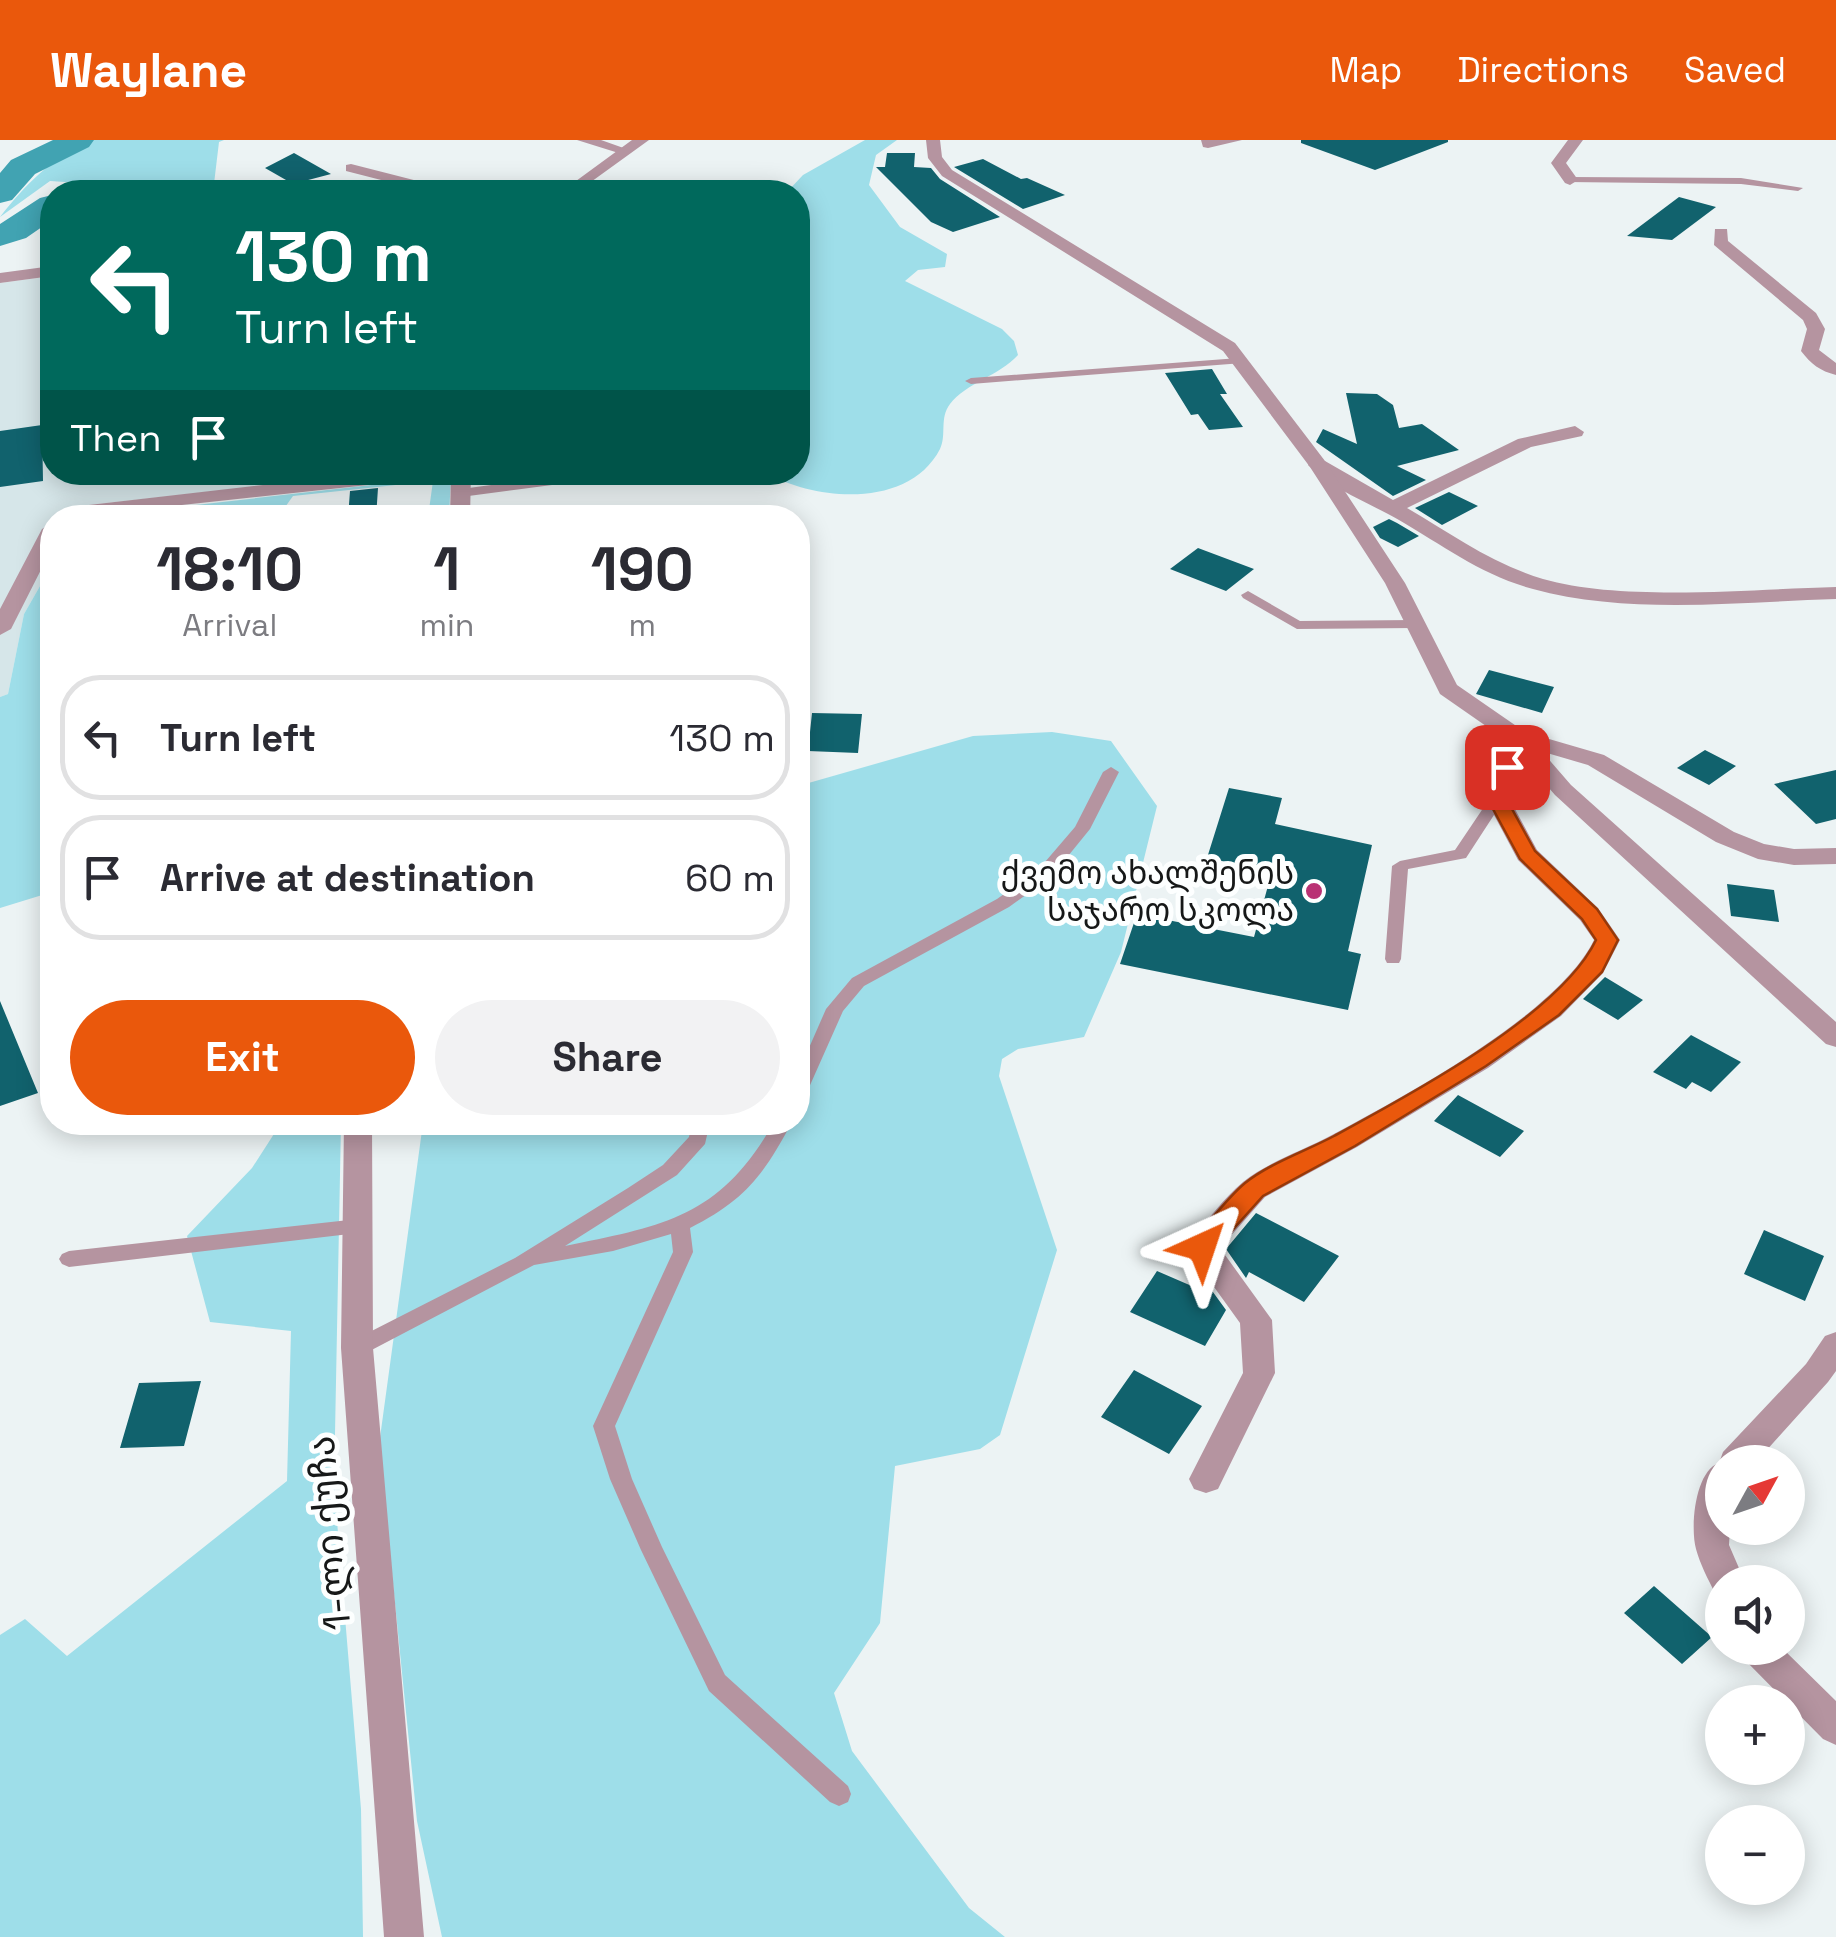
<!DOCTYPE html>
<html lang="en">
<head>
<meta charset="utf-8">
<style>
	:root { --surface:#fff; --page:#f2f2f3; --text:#2b2b33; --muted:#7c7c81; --line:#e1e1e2; --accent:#ea580c }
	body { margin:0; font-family:"Space Grotesk","Noto Sans Georgian",sans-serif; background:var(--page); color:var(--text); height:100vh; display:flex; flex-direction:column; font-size:38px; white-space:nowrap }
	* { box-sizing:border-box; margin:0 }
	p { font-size:32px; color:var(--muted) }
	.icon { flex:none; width:55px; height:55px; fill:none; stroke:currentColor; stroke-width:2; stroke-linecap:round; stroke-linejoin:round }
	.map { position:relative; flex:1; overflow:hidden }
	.drawer { position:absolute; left:40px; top:365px; width:770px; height:630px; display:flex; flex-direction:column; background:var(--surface); border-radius:40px; box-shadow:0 5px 25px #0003 }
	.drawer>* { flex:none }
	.top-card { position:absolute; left:40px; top:40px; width:770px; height:305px; border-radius:40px; box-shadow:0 5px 25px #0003; background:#00695c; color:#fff; overflow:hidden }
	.needle { width:65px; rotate:50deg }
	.controls { position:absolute; left:1705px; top:1305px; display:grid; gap:20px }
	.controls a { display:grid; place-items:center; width:100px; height:100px; border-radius:50%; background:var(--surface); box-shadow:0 5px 25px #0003; font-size:50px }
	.pin { position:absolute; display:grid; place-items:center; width:85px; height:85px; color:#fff; margin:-42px; border-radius:20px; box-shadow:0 5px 15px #0006 }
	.me { position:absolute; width:110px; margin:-55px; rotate:42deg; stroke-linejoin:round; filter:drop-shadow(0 0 8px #0008) }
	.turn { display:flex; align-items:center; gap:35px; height:210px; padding:0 30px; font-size:45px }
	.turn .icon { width:130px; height:130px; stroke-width:2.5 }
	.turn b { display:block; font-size:70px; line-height:85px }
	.then { display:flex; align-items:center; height:95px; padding:0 30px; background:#0003; gap:20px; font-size:38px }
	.eta { display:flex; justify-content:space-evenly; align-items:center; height:170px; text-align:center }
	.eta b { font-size:60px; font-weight:800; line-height:70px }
	.button { display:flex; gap:20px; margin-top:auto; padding:20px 30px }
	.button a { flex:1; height:115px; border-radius:60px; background:var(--accent); color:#fff; font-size:40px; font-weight:800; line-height:115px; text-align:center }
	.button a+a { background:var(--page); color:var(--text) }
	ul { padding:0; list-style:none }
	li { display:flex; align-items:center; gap:30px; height:125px; margin:0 20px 15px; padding:0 10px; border:5px solid var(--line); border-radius:40px }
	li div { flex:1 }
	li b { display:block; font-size:38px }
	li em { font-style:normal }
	header { display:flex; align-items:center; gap:60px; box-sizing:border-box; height:140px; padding:0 50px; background:var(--accent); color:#fff }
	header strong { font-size:48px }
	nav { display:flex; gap:55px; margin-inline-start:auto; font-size:35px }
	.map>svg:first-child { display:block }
	.built { fill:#d6e6e9 }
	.green { fill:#9edee9 }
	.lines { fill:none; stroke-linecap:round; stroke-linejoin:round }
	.river { fill:#41a3b2; fill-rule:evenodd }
	.building { fill:#11626d }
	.service { fill:#b594a0; fill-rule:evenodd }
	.minor { fill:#b594a0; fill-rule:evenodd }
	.tertiary { fill:#b594a0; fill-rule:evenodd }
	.route { fill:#ea580c; stroke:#983908; stroke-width:2.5 }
	.poi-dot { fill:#b93274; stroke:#fdffff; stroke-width:4 }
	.labels { text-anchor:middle; stroke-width:10; stroke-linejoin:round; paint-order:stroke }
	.poi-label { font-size:32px; fill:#161818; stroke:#fdffff; text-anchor:end }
	.near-street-label { font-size:38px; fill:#161818; stroke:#fdffff }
</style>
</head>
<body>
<header>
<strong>Waylane</strong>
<nav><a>Map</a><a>Directions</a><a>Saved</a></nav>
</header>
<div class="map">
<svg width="1836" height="1797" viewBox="0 0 1836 1797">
	<rect width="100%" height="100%" fill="#ecf3f4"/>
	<path class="built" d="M52 136V332L379 333 88 365 81 377 52 378V425L24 474 8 554 0 557V143Z"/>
	<path class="green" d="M89 0H224L219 2 213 52 50 41 0 77C25 45 52 18 89 0Z
		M865 0H897L876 15 869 45 900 87 947 114 945 127 918 130 905 141 1002 189 1014 201 1018 215C999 236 966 243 950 264 939 278 947 295 940 309 909 369 816 361 766 333L798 332V52H787L803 35Z
		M451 336 449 377H428L433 341 293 356 278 377 81 378Z
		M52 425V752L0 768V557L8 554 24 474Z
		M1052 592 1111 601 1157 666 1121 812 1084 897 1018 909 1002 919 999 936 1057 1110 1000 1295 980 1309 895 1326 880 1483 834 1553 852 1611 969 1768 1005 1797H442L417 1681 379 1305 423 983 798 982V646L973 596Z
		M281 983H341L334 1345 361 1669 363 1797H0V1495L25 1479 67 1516 287 1341 291 1191 210 1182 187 1096 252 1028Z"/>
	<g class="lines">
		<path class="river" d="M53 0H94L89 7 35 34 12 60 0 63V33L11 20Z
			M52 55V80L26 98 0 106V84L40 58Z"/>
	</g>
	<path class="building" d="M1301 0H1448V2L1375 30 1301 3Z
		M294 13 331 34 293 44 265 28Z
		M887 13H915L914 27 931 28 940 39 1000 77 953 92 931 82 876 27H885Z
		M983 19 1021 39 1027 38 1065 55 1023 69 954 27Z
		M1679 57 1716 67 1672 100 1627 96Z
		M1212 229 1227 254H1220L1243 287 1209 290 1198 274 1191 275 1165 233Z
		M1346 253 1377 254 1393 265 1399 288 1422 284 1459 310 1397 326 1426 340 1393 356 1316 302 1323 289 1357 304Z
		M42 285 43 341 0 347V291Z
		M378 348 376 378H348L350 351Z
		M1449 352 1478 366 1442 385 1415 368Z
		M1389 379 1397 383 1419 396 1398 407 1380 398 1373 387Z
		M1198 408 1254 429 1226 451 1170 429Z
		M1489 530 1554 547 1542 573 1476 554Z
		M812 573 862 574 858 613 808 611Z
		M1705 610 1736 626 1709 645 1677 628Z
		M1836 630V679L1816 684 1774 644Z
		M1229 648 1282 658 1275 684 1372 705 1348 811 1361 814 1348 870 1120 824 1137 774 1254 797 1272 731 1207 718Z
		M1727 744 1774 750 1779 782 1731 776Z
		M1605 837 1643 860 1618 880 1583 859Z
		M0 861 38 953 0 966Z
		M1691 895 1741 922 1711 952 1692 942 1686 949 1653 932Z
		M1458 955 1524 991 1500 1017 1434 981Z
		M1256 1073 1339 1116 1304 1162 1249 1132 1246 1138 1226 1109Z
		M1764 1090 1824 1116 1805 1161 1744 1134Z
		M1157 1131 1194 1147 1202 1137 1226 1170 1205 1206 1130 1172Z
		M1134 1230 1202 1266 1169 1314 1101 1277Z
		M201 1241 184 1306 120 1308 139 1243Z
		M1654 1446 1712 1497 1682 1524 1624 1473Z"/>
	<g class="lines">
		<path class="service" d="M1570 37 1741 38 1803 48 1798 51 1741 44 1567 42V38Z
			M1239 218 1243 219V223L971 244 965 241 971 238Z
			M589 332H627L621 336 461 357 455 353 461 349Z
			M1248 451 1300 481 1415 480 1422 484 1415 488 1297 489 1243 458 1241 455Z
			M1111 627 1119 632 1090 689 1051 737 1009 767 864 846 843 871 807 952 804 957 798 958V933L826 869 852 838 997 759 1039 729 1075 687 1103 632Z
			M1497 653 1505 658 1466 718 1408 729 1401 819 1399 823H1387L1385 819 1392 726 1400 721 1455 710 1492 655Z
			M692 982H710L705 1004 677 1035 565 1106C664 1086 721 1077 774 982H792C763 1036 745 1060 690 1088L693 1112 615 1286 632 1339 662 1407 725 1535 848 1646 851 1654 848 1662 839 1666 830 1662 709 1551 641 1410 610 1339 593 1286 673 1112 671 1094 613 1111 534 1125 364 1214 357 1216 350 1214 347 1208 350 1202 515 1118 628 1048 663 1025 689 997Z
			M358 1079 365 1081 368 1086 365 1091 358 1093 69 1127 62 1124 59 1119 62 1114 69 1111Z"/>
		<path class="minor" d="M577 0H601L632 11 625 15Z
			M1201 0H1242L1208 8 1203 7Z
			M1568 0H1583L1566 23 1578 40 1570 45 1565 43 1551 23Z
			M351 24 449 49 452 52H428L346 31V25Z
			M1715 89H1727L1728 101 1816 173 1825 189 1819 210 1836 223V235C1820 231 1811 224 1801 211L1807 189 1803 180 1714 105Z
			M52 126V136L0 143V133Z
			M1575 286 1584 292 1582 296 1531 307 1407 368C1452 394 1492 424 1543 439 1622 462 1752 449 1836 447V459C1740 462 1626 475 1533 449 1481 435 1444 406 1399 380 1371 364 1330 348 1308 325L1311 321H1325L1393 360 1518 299Z
			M377 332H442L433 338 61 378 80 366Z
			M52 383V408L11 489 0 495V469L42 389Z
			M1517 590 1525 592 1571 645 1836 882V907L1826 904 1555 655 1522 617 1509 658 1537 710 1598 768 1620 800 1603 833 1561 876 1488 928 1357 1007 1265 1057 1220 1108 1272 1180 1275 1233 1218 1349 1206 1353 1194 1349 1189 1339 1243 1233 1240 1183 1191 1115 1187 1107 1191 1099C1208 1080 1224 1058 1243 1042 1268 1022 1304 1010 1332 995 1405 956 1558 874 1594 800L1580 780 1518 720 1485 658 1505 597Z
			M1836 1192V1231L1828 1242 1756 1322H1722V1388H1730L1729 1405 1745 1442H1722V1456L1715 1453C1708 1439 1700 1424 1696 1409 1690 1387 1695 1331 1719 1323L1723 1312 1806 1224 1825 1196Z
			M1740 1508H1782L1836 1561V1605L1823 1599 1745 1520Z"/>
		<path class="tertiary" d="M632 0H649L577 52H561Z
			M926 0H940L942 17 952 30 1235 203 1325 321 1405 443 1457 545 1525 592 1604 615 1734 692 1764 704 1794 709 1836 708V724L1794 725 1758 719 1716 702 1588 625 1509 602 1440 554 1385 443 1310 327 1223 211 942 36 928 18Z
			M451 332H471L470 378H450Z
			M344 982H372L373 1208 424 1797H384L341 1208Z"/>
	</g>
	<path class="route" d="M1507 621 1517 627 1506 658 1535 711 1597 769 1618 800 1602 832 1559 875 1486 926 1355 1006 1263 1056 1211 1114H1193L1189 1107 1193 1100C1210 1082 1226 1059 1245 1043 1270 1023 1306 1011 1334 996 1408 956 1560 875 1596 800L1582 779 1520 719 1487 658 1497 627Z"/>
	<circle class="poi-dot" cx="1314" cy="751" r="10"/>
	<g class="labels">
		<g class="poi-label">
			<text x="1294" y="744">ქვემო ახალშენის<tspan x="1294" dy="37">საჯარო სკოლა</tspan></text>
		</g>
		<g class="near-street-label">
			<text transform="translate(329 1393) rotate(-95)" y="13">1-ლი ქუჩა</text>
		</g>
	</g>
</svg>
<div class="controls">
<a><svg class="needle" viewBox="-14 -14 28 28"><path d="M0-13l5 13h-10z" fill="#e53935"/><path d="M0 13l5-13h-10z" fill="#7c7c81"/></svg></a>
<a><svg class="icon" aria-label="sound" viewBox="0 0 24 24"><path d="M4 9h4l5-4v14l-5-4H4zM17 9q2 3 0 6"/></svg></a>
<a>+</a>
<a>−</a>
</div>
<div class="pin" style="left:1507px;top:627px;background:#d93025"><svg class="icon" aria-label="arrive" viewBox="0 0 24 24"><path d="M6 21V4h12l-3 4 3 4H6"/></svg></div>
<svg class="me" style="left:1202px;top:1107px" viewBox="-20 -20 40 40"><path d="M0-17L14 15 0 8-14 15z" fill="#ea580c" stroke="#fff" stroke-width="4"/></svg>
<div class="top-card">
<div class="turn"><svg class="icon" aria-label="left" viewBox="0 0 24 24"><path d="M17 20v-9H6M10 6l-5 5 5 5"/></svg><div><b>130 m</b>Turn left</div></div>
<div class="then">Then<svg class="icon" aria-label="arrive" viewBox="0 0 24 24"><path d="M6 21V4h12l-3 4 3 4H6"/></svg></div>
</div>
<section class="drawer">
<div class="eta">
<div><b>18:10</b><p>Arrival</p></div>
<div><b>1</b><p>min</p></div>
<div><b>190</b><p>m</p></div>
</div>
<ul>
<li><svg class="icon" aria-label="left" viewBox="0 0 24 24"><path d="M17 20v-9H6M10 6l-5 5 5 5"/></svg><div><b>Turn left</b></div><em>130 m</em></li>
<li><svg class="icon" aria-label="arrive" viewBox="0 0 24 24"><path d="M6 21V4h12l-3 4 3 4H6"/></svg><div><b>Arrive at destination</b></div><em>60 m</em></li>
</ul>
<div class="button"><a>Exit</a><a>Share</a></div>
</section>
</div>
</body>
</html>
